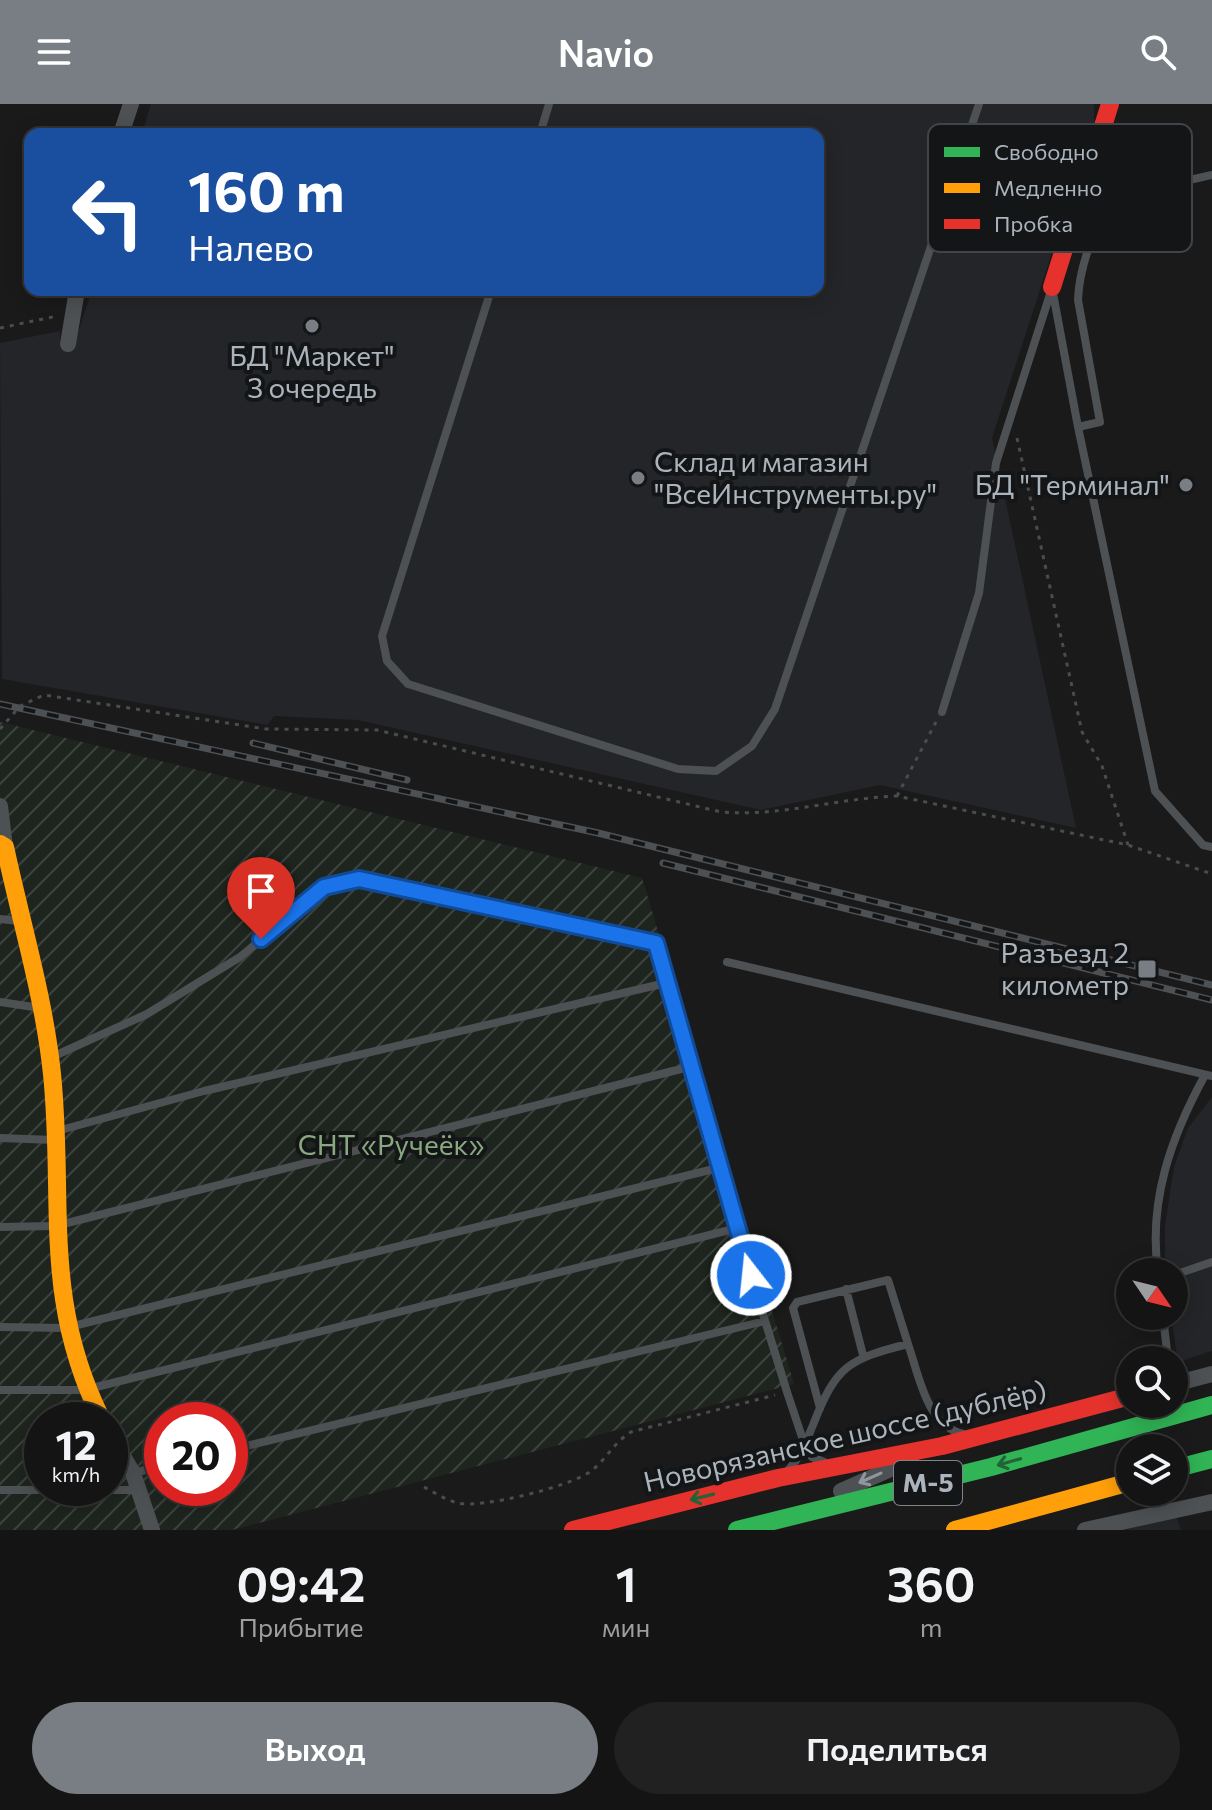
<!DOCTYPE html>
<html lang="ru">
<head>
<meta charset="utf-8">
<style>
	:root { --surface:#141414; --page:#212122; --text:#f1f3f6; --muted:#9d9ea0; --line:#333334; --accent:#787e84 }
	body { margin:0; font-family:Commissioner,sans-serif; background:var(--page); color:var(--text); height:100vh; display:flex; flex-direction:column; font-size:30px; white-space:nowrap }
	* { box-sizing:border-box; margin:0 }
	p { font-size:26px; color:var(--muted) }
	.icon { flex:none; width:44px; height:44px; fill:none; stroke:currentColor; stroke-width:2; stroke-linecap:round; stroke-linejoin:round }
	.map { position:relative; height:1426px; overflow:hidden }
	.panel { display:flex; flex-direction:column; background:var(--surface); flex:1 }
	.panel>* { flex:none }
	.guide { position:absolute; left:24px; top:24px; width:800px; height:168px; border-radius:16px; box-shadow:0 4px 20px #0003,0 0 0 2px var(--line); background:#1a4fa0; color:#fff; overflow:hidden }
	.needle { width:52px; rotate:125deg }
	.fabs { position:absolute; left:1116px; top:1154px; display:grid; gap:16px }
	.fabs a { display:grid; place-items:center; width:72px; height:72px; border-radius:50%; background:var(--surface); box-shadow:0 4px 20px #0003,0 0 0 2px var(--line); font-size:40px }
	.speed { position:absolute; left:24px; top:1298px; display:flex; gap:16px; font-size:40px; font-weight:700; text-align:center }
	.speed>* { display:grid; place-content:center; width:104px; height:104px; border-radius:50%; background:var(--surface); box-shadow:0 4px 20px #0003,0 0 0 2px var(--line); line-height:1 }
	.speed small { font-size:20px; font-weight:400 }
	.speed .limit { border:12px solid #d22; background:#fff; color:#111 }
	.pin { position:absolute; display:grid; place-items:center; width:68px; height:68px; color:#fff; margin:-82px -34px; border-radius:50% 50% 50% 0; rotate:-45deg; box-shadow:0 0 8px #0007 }
	.pin .icon { rotate:45deg }
	.me { position:absolute; width:88px; margin:-44px; rotate:344deg; stroke-linejoin:round; filter:drop-shadow(0 0 6px #0008) }
	.turn { display:flex; align-items:center; gap:28px; height:168px; padding:0 32px; font-size:36px }
	.turn .icon { width:104px; height:104px; stroke-width:2.5 }
	.turn b { display:block; font-size:56px; line-height:68px }
	.eta { display:flex; justify-content:space-evenly; align-items:center; height:136px; text-align:center }
	.eta b { font-size:48px; font-weight:600; line-height:56px }
	.action { display:flex; gap:16px; margin-top:auto; padding:16px 32px }
	.action a { flex:1; height:92px; border-radius:48px; background:var(--accent); color:#fff; font-size:32px; font-weight:600; line-height:92px; text-align:center }
	.action a+a { background:var(--page); color:var(--text) }
	header { display:flex; justify-content:space-between; align-items:center; height:104px; padding:0 32px; background:var(--accent); color:#fff; font-size:36px; font-weight:600 }
	.map>svg:first-child { display:block }
	.built { fill:#242528 }
	.garden { fill:url(#garden-furrows); fill-rule:evenodd }
	.lines { fill:none; stroke-linecap:round; stroke-linejoin:round }
	.path { stroke:#4a4c4e; stroke-width:3; stroke-dasharray:4 6; stroke-linecap:butt }
	.lane { stroke:#4e5154; stroke-width:8 }
	.street { stroke:#4e5154; stroke-width:16 }
	.fast { stroke:#30b455; stroke-width:18 }
	.slow { stroke:#ff9f0a; stroke-width:18 }
	.jam { stroke:#e5322d; stroke-width:18 }
	.rail-casing { stroke:#4e5153; stroke-width:7 }
	.rail { stroke:#141517; stroke-width:4; stroke-dasharray:12; stroke-linecap:butt }
	.oneway { stroke:#226436 }
	.oneway2 { stroke:#8f969d }
	.route-casing { stroke:#114b97; stroke-width:20 }
	.route { stroke:#1a73e8; stroke-width:14 }
	.poi-dot { fill:#787e84; stroke:#141517; stroke-width:3 }
	.labels { text-anchor:middle; stroke-width:8; stroke-linejoin:round; paint-order:stroke }
	.shield { fill:#141517; stroke:#7e848a; stroke-width:2 }
	.shield-label { font-size:26px; font-weight:bold; fill:#abb4bc }
	.poi-label { font-size:28px; fill:#abb4bc; stroke:#141517; text-anchor:end }
	.park-label { font-size:28px; fill:#88a880; stroke:#141517 }
	.street-label { font-size:28px; fill:#abb4bc; stroke:#141517 }
	.key { fill:#141517; stroke:#414549; stroke-width:2 }
	.key-label { font-size:22px; fill:#abb4bc }
</style>
</head>
<body>
<header><svg class="icon" aria-label="menu" viewBox="0 0 24 24"><path d="M4 6h16M4 12h16M4 18h16"/></svg>Navio<svg class="icon" aria-label="search" viewBox="0 0 24 24"><circle cx="10" cy="10" r="6"/><path d="M15 15l6 6"/></svg></header>
<div class="map">
<svg width="1212" height="1426" viewBox="0 0 1212 1426">
	<defs>
		<pattern id="garden-furrows" width="10" height="10" patternUnits="userSpaceOnUse" patternTransform="scale(2)"><rect width="10" height="10" fill="#1e251e"/><path d="M-1 1l2-2M0 10L10 0M9 11l2-2" fill="none" stroke="#3c423d"/></pattern>
	</defs>
	<rect width="100%" height="100%" fill="#1a1a1b"/>
	<path class="built" d="M151 0H1094V19L992 334 1076 724 880 681 761 706 358 616 274 612 268 621 2 575 0 239 60 227V239L75 238 92 186H818V30H142Z
		M1212 993V1247L1178 1258 1171 1212H1174V1168H1165V1121L1174 1063 1188 1024Z
		M1176 1412 1181 1426H1124Z"/>
	<path class="garden" d="M0 618 642 774 794 1280 232 1426H0ZM42 1316H110V1384H42ZM162 1316H230V1384H162Z"/>
	<g class="lines">
		<path class="path" d="M0 224 57 212
			M1017 334 1082 628 1102 662 1128 741
			M0 625 20 602 44 591 266 625 377 626 721 708C780 713 838 694 897 692L1128 741 1212 770
			M897 692 936 618
			M424 1383C435 1389 446 1396 458 1399 481 1405 572 1382 591 1367 607 1355 613 1339 631 1328L775 1291"/>
		<path class="lane" d="M540 30 549 0
			M1052 184 1078 323 1100 318 1078 196C1079 164 1095 119 1114 93L1212 71
			M491 186 382 532 387 557 408 580 678 665 716 667 752 642 775 605 979 0
			M1078 323 1155 687 1203 741 1212 743
			M942 608 979 489 996 359 1052 184
			M0 815 19 817
			M727 858 1212 972
			M0 898 40 904
			M54 952 147 910 240 853 324 783 359 775 656 839 718 1064 787 1288 805 1342 812 1353 824 1358
			M57 1027 204 987 666 879
			M0 1034 54 1036
			M0 1123 55 1122 689 963
			M1158 1168C1148 1097 1171 1033 1205 971
			M1174 1171 1212 1158
			M846 1185 863 1251
			M1163 1212 1168 1256
			M0 1223 65 1224 718 1064
			M0 1286H84L738 1124
			M820 1304 793 1204 797 1198 888 1176 908 1240
			M230 1346 765 1217
			M789 1365C802 1352 806 1337 813 1321 836 1262 848 1255 908 1240 919 1271 926 1321 963 1330
			M133 1369 162 1362
			M0 1386H138"/>
		<path class="street" d="M121 30 131 0
			M68 240 77 186
			M0 702 5 743
			M1174 1280 1212 1270
			M110 1330 133 1369 152 1426
			M841 1387 911 1356
			M1085 1426 1212 1398"/>
		<path class="fast" d="M1174 1365 1212 1355
			M737 1426 991 1363 1212 1301"/>
		<path class="slow" d="M0 740 5 743C21 818 44 893 52 970 65 1098 41 1194 102 1316
			M955 1426 1130 1378"/>
		<path class="jam" d="M1052 183 1110 0
			M573 1426 778 1374 942 1342 1130 1292"/>
		<defs>
			<path id="rail" d="M0 600 598 729 1212 881
				M253 639 407 676
				M663 759 1212 896"/>
		</defs>
		<use href="#rail" class="rail-casing"/>
		<use href="#rail" class="rail"/>
	</g>
	<defs><path id="oneway-shaft" d="M-6 0H5M1.5-3L5.5 0L1.5 3" fill="none" stroke-width="1.6" stroke-linecap="round" stroke-linejoin="round" transform="scale(2)"/></defs>
	<g class="oneway">
		<use href="#oneway-shaft" transform="translate(1009 1358) rotate(164)"/>
		<use href="#oneway-shaft" transform="translate(702 1393) rotate(166)"/>
	</g>
	<use class="oneway2" href="#oneway-shaft" transform="translate(870 1374) rotate(156)"/>
	<g class="lines">
		<defs>
			<path id="route" d="M261 835 324 783 359 775 656 839 751 1171"/>
		</defs>
		<use href="#route" class="route-casing"/>
		<use href="#route" class="route"/>
	</g>
	<g class="poi-dot">
		<circle cx="312" cy="222" r="8"/>
		<circle cx="638" cy="374" r="8"/>
		<circle cx="1186" cy="381" r="8"/>
		<rect x="1137" y="855" width="20" height="20" rx="4"/>
	</g>
	<g class="labels">
		<rect class="shield" x="894" y="1357" width="68" height="44" rx="6"/>
		<g class="shield-label">
			<text x="928" y="1388">М-5</text>
		</g>
		<g class="poi-label">
			<text x="312" y="262" text-anchor="middle">БД "Маркет"<tspan x="312" dy="32">3 очередь</tspan></text>
			<text x="654" y="368" text-anchor="start">Склад и магазин<tspan x="654" dy="32">"ВсеИнструменты.ру"</tspan></text>
			<text x="1170" y="391">БД "Терминал"</text>
			<text x="1129" y="859">Разъезд 2<tspan x="1129" dy="32">километр</tspan></text>
		</g>
		<g class="park-label">
			<text x="391" y="1051">СНТ «Ручеёк»</text>
		</g>
		<g class="street-label">
			<text transform="translate(845 1332) rotate(-13)" y="10">Новорязанское шоссе (дублёр)</text>
		</g>
	</g>
	<rect x="928" y="20" width="264" height="128" rx="12" class="key"/>
	<rect x="944" y="43" width="36" height="10" fill="#30b455"/>
	<rect x="944" y="79" width="36" height="10" fill="#ff9f0a"/>
	<rect x="944" y="115" width="36" height="10" fill="#e5322d"/>
	<g class="key-label">
		<text x="994" y="56">Свободно</text>
		<text x="994" y="92">Медленно</text>
		<text x="994" y="128">Пробка</text>
	</g>
</svg>
<div class="fabs">
<a><svg class="needle" viewBox="-14 -14 28 28"><path d="M0-13l5 13h-10z" fill="#e53935"/><path d="M0 13l5-13h-10z" fill="#9d9ea0"/></svg></a>
<a><svg class="icon" aria-label="search" viewBox="0 0 24 24"><circle cx="10" cy="10" r="6"/><path d="M15 15l6 6"/></svg></a>
<a><svg class="icon" aria-label="layers" viewBox="0 0 24 24"><path d="M12 4l9 5-9 5-9-5zM3 14l9 5 9-5"/></svg></a>
</div>
<div class="speed"><div>12<small>km/h</small></div><div class="limit">20</div></div>
<div class="pin" style="left:261px;top:835px;background:#d93025"><svg class="icon" aria-label="arrive" viewBox="0 0 24 24"><path d="M6 21V4h12l-3 4 3 4H6"/></svg></div>
<svg class="me" style="left:751px;top:1171px" viewBox="-20 -20 40 40"><circle r="17" fill="#1a73e8" stroke="#fff" stroke-width="3"/><path d="M0-11L8 9 0 5-8 9z" fill="#fff"/></svg>
<div class="guide">
<div class="turn"><svg class="icon" aria-label="left" viewBox="0 0 24 24"><path d="M17 20v-9H6M10 6l-5 5 5 5"/></svg><div><b>160 m</b>Налево</div></div>
</div>
</div>
<section class="panel">
<div class="eta">
<div><b>09:42</b><p>Прибытие</p></div>
<div><b>1</b><p>мин</p></div>
<div><b>360</b><p>m</p></div>
</div>
<div class="action"><a>Выход</a><a>Поделиться</a></div>
</section>
</body>
</html>
